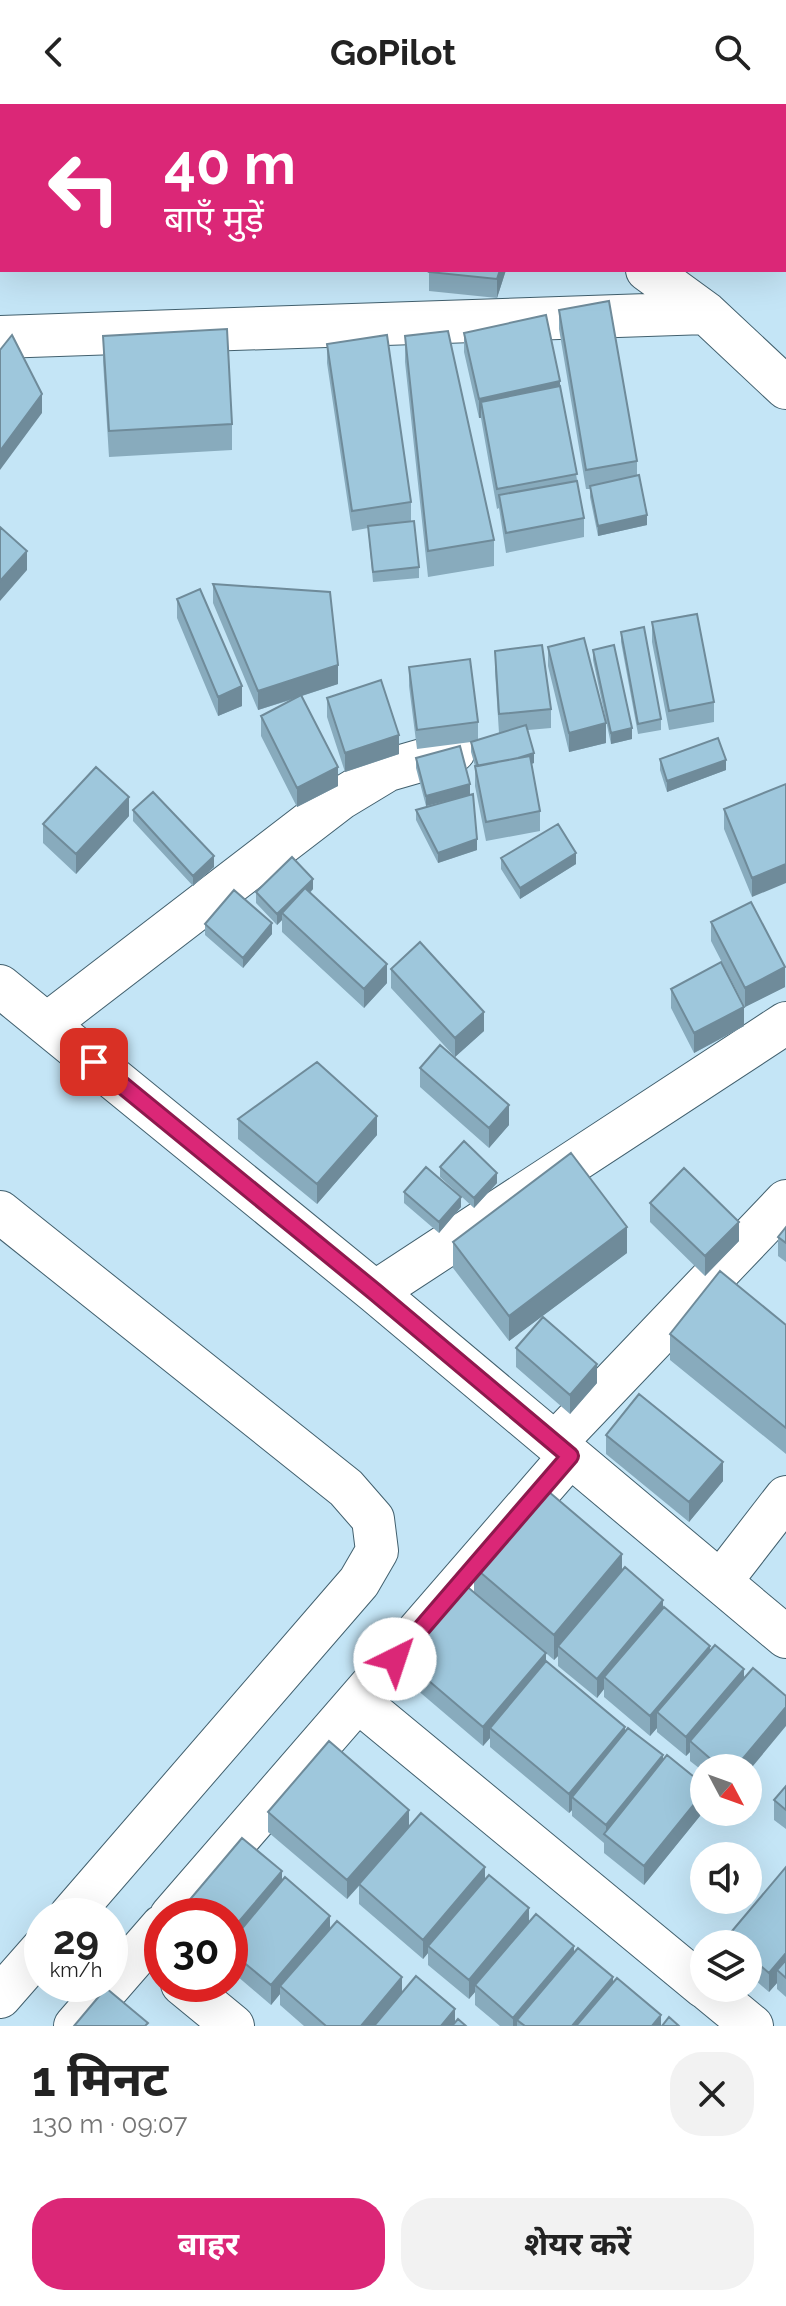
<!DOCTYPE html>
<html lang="hi">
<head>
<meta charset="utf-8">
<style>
	:root { --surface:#fff; --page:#f2f2f2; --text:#222; --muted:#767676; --accent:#db2777 }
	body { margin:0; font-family:Raleway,"Noto Sans Devanagari",sans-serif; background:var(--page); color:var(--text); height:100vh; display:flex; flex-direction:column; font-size:30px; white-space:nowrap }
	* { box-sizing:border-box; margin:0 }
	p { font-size:26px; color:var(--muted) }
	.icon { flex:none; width:44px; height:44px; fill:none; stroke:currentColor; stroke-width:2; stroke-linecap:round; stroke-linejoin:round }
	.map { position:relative; height:1922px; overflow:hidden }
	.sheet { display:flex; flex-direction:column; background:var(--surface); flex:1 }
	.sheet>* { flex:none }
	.banner { position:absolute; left:0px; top:0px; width:786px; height:168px; box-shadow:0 8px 32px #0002; background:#db2777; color:#fff; overflow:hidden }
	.needle { width:52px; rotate:131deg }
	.fabs { position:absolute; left:690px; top:1650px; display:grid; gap:16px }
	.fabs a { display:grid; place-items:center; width:72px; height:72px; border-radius:50%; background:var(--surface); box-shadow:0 8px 32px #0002; font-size:40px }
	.speed { position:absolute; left:24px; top:1794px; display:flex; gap:16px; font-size:40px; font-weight:700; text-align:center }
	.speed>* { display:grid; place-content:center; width:104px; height:104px; border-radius:50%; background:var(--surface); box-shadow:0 8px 32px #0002; line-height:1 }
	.speed small { font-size:20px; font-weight:400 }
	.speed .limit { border:12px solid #d22; background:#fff; color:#111 }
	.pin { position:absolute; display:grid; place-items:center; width:68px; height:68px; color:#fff; margin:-34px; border-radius:16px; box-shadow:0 4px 12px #0006 }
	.me { position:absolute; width:88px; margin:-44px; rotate:41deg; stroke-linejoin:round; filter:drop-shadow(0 0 6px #0008) }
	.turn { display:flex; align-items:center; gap:28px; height:168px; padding:0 32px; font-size:36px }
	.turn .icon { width:104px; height:104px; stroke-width:2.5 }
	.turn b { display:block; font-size:56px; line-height:68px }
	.round { display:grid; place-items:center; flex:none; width:84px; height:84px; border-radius:32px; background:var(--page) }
	.summary { display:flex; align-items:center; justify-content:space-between; height:136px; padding:0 32px }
	h1 { font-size:48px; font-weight:700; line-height:60px }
	.primary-button { display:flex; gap:16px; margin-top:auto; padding:16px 32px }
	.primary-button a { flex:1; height:92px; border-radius:32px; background:var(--accent); color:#fff; font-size:32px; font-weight:700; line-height:92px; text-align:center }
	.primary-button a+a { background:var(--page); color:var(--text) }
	header { display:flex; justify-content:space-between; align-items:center; height:104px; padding:0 32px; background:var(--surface); font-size:36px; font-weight:700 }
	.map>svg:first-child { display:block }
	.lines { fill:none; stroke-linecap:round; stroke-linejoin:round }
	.minor-casing { stroke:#42606e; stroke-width:44 }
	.minor { stroke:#fff; stroke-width:42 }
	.wall { fill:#88abbd }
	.shaded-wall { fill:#6f8b9a }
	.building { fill:#9ec7dc; stroke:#6f8b9a; stroke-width:2 }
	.route-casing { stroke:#8e194d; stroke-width:20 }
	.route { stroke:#db2777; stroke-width:14 }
</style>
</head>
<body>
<header><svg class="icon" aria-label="back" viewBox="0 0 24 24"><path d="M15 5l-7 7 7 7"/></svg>GoPilot<svg class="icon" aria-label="search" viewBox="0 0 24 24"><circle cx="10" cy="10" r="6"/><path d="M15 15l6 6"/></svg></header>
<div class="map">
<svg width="786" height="1922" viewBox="0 0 786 1922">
	<rect width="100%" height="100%" fill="#c4e5f6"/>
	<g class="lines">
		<defs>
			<path id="minor" d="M450 0 451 2
				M647 166 706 209 786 284
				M0 233 706 209
				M0 882 375 1188 786 1533
				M47 920 340 695 388 666 454 647
				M0 1108 346 1384 373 1415 377 1447 359 1478 70 1812
				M375 1188 786 919
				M555 1339 786 1097
				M721 1477 786 1393
				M359 1598 704 1883
				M171 1812 570 1352
				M182 1880 233 1922
				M706 1884 752 1922
				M0 1893 42 1845
				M75 1922 162 1822"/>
		</defs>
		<use href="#minor" class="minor-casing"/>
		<use href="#minor" class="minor"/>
	</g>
	<path class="wall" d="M75 0H189L187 2H75Z
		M318 0H343L341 2H320Z
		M506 166 497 194 429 187V168Z
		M559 206 637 357V372L647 421 598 432 590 393V385H586L559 225Z
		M464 229 560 282 584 414V433L506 449 499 404 497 405 481 314H479L464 248Z
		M103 232 232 320V346L109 353 103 257Z
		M405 232 494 436V462L428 473 405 258Z
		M327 240 411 398V417L419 463V474L373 478 368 424 352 427 327 259Z
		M213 480 338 580 302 592 338 682 297 703 261 632V612L297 594 258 606 213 499Z
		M177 495 242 602 218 612 177 514Z
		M652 518 714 598V618L669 626 652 538Z
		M621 528 661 615V626L638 630 621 538Z
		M548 543 606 639 569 648 548 562Z
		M593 546 632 635 611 640 593 556Z
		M495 547 551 605V624L528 626 534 659 531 660 540 707V727L486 737 475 682V662L471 648V638L417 645 409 582V563L478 618V636L499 629 495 567Z
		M327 594 399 650 345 668 327 613Z
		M416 654 470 691 426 702 416 664Z
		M660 655 726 666 667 688 660 666Z
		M786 680 752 793 724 725V705Z
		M133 706 214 763 193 782 133 717Z
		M416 706 477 746 438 759 416 716Z
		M129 712 76 770 43 739V720Z
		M501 754 576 760 520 795 501 765Z
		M313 785 310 789 387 879 364 904 282 828V816L277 821 256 799V788Z
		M711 818 785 883 745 903 711 837Z
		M205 820 272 830 243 864 205 831Z
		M391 865 484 927 455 953 391 884Z
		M671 885 744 922 694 949 671 904Z
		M420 964 509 1021 489 1044 420 983Z
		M238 1015 377 1031 317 1100 238 1035Z
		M440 1063 497 1079 474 1104 440 1073Z
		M404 1088 461 1103 439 1129 404 1099Z
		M650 1099 739 1137 705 1172 650 1118Z
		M786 1123V1158L778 1152V1133Z
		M453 1138 627 1149 509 1237 453 1164Z
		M786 1221V1350L670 1256V1230Z
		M516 1244 597 1279 570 1310 516 1263Z
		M606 1331 723 1377 689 1418 606 1350Z
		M474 1463 622 1466 710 1547 744 1574 748 1664H704V1668L690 1657V1648L686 1652 657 1628V1624L650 1632 604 1593V1585L597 1594 558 1562V1552L554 1556 474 1488Z
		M402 1554 546 1558 625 1627 663 1657 704 1681V1707L644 1781 604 1749V1739L572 1712V1706L569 1709 490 1643V1634L483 1642 402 1573Z
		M786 1682V1725L774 1716V1696Z
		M268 1708 409 1723 485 1776 529 1818 574 1849 613 1880 661 1922H500L475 1901V1888L469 1895 428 1861V1849L423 1855 359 1800V1782L347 1795 268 1728Z
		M786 1763V1893L777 1885V1879L769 1888 748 1870V1840H727V1833Z
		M282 1777 330 1824 402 1888 455 1918 466 1922H304L280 1901V1890L271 1901 230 1866V1812Z"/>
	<path class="shaded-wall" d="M786 59V79H784V60Z
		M2 96V115L0 117V98Z
		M500 166H506L497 194V175Z
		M560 277V296L481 298V314H479V295Z
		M42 290V309L0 366V347Z
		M647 411V421L598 432V422Z
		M27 447V466L0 497V477Z
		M338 561V580L258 606V587Z
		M242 582V602L218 612V593Z
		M606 619V639L569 648V629Z
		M632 624V635L611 640V629Z
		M399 631V650L345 668V649Z
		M534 649V659L479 676V666Z
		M726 656V666L667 688V677Z
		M338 663V682L297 703V684Z
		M470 680V691L426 702V692Z
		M129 693V712L76 770V750Z
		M477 735V746L438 759V749Z
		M576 749V760L520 795V784Z
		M214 752V763L193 782V772Z
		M786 760V779L752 793V774Z
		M313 775V785L286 812 282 809V816L277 821V810Z
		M272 819V830L243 864V854Z
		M387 860V879L364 904V885Z
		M785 863V883L745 903V884Z
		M744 903V922L694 949V929Z
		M484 908V927L455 953V934Z
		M509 1001V1021L489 1044V1024Z
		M377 1012V1031L317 1100V1080Z
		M497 1069V1079L474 1104V1094Z
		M461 1093V1103L439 1129V1118Z
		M739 1118V1137L705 1172V1152Z
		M627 1123V1149L509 1237V1212Z
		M597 1260V1279L570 1310V1291Z
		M723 1358V1377L689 1418V1398Z
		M622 1450V1476L558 1542V1552L554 1556V1531Z
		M663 1496V1515L604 1573V1585L597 1594V1575Z
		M710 1542V1561L657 1608V1624L650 1632V1612Z
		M546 1549V1569L490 1624V1634L483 1642V1623Z
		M744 1565V1585L690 1637V1648L686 1652V1633Z
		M786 1603V1622L748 1668V1664H735Z
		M625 1623V1642L572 1693V1706L569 1709V1690Z
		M663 1651V1671L606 1732V1721Z
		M704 1688V1707L644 1781V1762Z
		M409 1706V1725L347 1795V1776Z
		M485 1763V1783L428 1842V1849L423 1855V1836Z
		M282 1767V1786L230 1847V1828Z
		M529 1804V1824L475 1881V1888L469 1895V1876Z
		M330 1812V1831L280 1882V1890L271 1901V1881Z
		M574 1842V1861L517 1916V1922H513V1914Z
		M786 1849V1869L777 1866V1879L769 1888V1869Z
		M402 1873V1892L377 1922H361Z
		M613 1873V1893L588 1922H572Z
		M455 1905V1922H441Z
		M661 1911V1922H652Z"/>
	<path class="building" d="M96 0H135L137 2H98Z
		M146 0H180L178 2H148Z
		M193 0H205L207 2H192Z
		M347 0H387L385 2H345Z
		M390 0H413L415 2H388Z
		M754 0H786V59L784 60V2H755Z
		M0 17 2 19V96L0 98Z
		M430 166H500L497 175 429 168Z
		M609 197 637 357 586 366 559 206Z
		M546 211 560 277 479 295 464 229Z
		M227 225 232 320 109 327 103 232Z
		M448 227 494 436 428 447 405 232Z
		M12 231 42 290 0 347V246Z
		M387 231 411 398 352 407 327 240Z
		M560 282 577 370 497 385 481 298Z
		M639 371 647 411 598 422 590 382Z
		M577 377 584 414 506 429 499 391Z
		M414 417 419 463 373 468 368 422Z
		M0 423 27 447 0 477Z
		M213 480 330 488 338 561 258 587Z
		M200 485 242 582 218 593 177 495Z
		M697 510 714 598 669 607 652 518Z
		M644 523 661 615 638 620 621 528Z
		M584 534 606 619 569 629 548 543Z
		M542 541 551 605 499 610 495 547Z
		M614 541 632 624 611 629 593 546Z
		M470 555 478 618 417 626 409 563Z
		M381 576 399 631 345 649 327 594Z
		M301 591 338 663 297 684 261 612Z
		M526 621 534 649 518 654 478 662 471 638Z
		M718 634 726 656 667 677 660 655Z
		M460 642 470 680 426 692 416 654Z
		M530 652 540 707 486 718 475 662Z
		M96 663 129 693 76 750 43 720Z
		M786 680V760L752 774 724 705Z
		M153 688 214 752 193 772 133 706Z
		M473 690 477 735 438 749 416 706Z
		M558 720 576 749 520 784 501 754Z
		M292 753 313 775 277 810 256 788Z
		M305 784 387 860 364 885 282 809Z
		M234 786 272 819 243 854 205 820Z
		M751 798 785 863 745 884 711 818Z
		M420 838 484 908 455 934 391 865Z
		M721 858 744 903 694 929 671 885Z
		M440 941 509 1001 489 1024 420 964Z
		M317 958 377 1012 317 1080 238 1015Z
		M464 1037 497 1069 474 1094 440 1063Z
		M571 1049 627 1123 509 1212 453 1138Z
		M426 1063 461 1093 439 1118 404 1088Z
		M684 1064 739 1118 705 1152 650 1099Z
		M786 1123V1139L778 1133Z
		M720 1167 786 1221V1324L670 1230Z
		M543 1213 597 1260 570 1291 516 1244Z
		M639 1290 723 1358 689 1398 606 1331Z
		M542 1382 622 1450 554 1531 474 1463Z
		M625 1463 663 1496 597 1575 558 1542Z
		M464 1480 546 1549 483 1623 402 1554Z
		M664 1503 710 1542 650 1612 604 1573Z
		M715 1541 744 1565 686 1633 657 1608Z
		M546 1557 625 1623 569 1690 490 1624Z
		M753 1564 786 1592V1603L735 1664H721L690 1637Z
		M628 1624 663 1651 606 1721 572 1693Z
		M329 1637 409 1706 347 1776 268 1708Z
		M667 1651 704 1681V1688L644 1762 604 1730Z
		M786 1682V1706L774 1696Z
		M421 1709 485 1763 423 1836 359 1780Z
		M242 1734 282 1767 230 1828V1812H176Z
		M786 1763V1849L769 1869 748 1851V1840H735L727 1833Z
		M489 1771 529 1804 469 1876 428 1842Z
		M285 1773 330 1812 271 1881 230 1847V1839Z
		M536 1810 574 1842 513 1914 475 1881Z
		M337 1817 402 1873 361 1922H326L280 1882Z
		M578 1844 613 1873 572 1922H525L517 1916Z
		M786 1856V1874L777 1866Z
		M416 1872 455 1905 441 1922H374Z
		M617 1874 661 1911 652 1922H576Z
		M106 1884 148 1919 145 1922H74Z
		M669 1913 679 1922H662Z
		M458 1915 466 1922H452Z"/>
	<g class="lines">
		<defs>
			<path id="route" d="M94 958 375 1188 570 1352 395 1555"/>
		</defs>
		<use href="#route" class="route-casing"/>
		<use href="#route" class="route"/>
	</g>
</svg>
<div class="fabs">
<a><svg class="needle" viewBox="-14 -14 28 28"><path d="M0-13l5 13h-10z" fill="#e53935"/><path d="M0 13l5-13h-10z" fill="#767676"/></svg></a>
<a><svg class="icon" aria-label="sound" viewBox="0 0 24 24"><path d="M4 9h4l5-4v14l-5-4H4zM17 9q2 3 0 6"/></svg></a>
<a><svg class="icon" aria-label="layers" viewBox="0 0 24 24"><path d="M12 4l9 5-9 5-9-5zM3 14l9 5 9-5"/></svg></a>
</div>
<div class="speed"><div>29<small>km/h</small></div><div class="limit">30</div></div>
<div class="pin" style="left:94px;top:958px;background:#d93025"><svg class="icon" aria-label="arrive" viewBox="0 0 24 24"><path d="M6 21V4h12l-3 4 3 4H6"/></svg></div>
<svg class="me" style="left:395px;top:1555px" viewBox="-20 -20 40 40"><circle r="19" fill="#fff"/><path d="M0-13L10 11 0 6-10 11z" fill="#db2777"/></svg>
<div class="banner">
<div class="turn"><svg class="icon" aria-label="left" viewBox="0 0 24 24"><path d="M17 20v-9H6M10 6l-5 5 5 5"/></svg><div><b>40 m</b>बाएँ मुड़ें</div></div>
</div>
</div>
<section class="sheet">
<div class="summary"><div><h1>1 मिनट</h1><p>130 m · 09:07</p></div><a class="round"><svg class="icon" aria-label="close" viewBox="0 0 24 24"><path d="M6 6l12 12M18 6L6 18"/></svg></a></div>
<div class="primary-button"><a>बाहर</a><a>शेयर करें</a></div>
</section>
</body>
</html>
